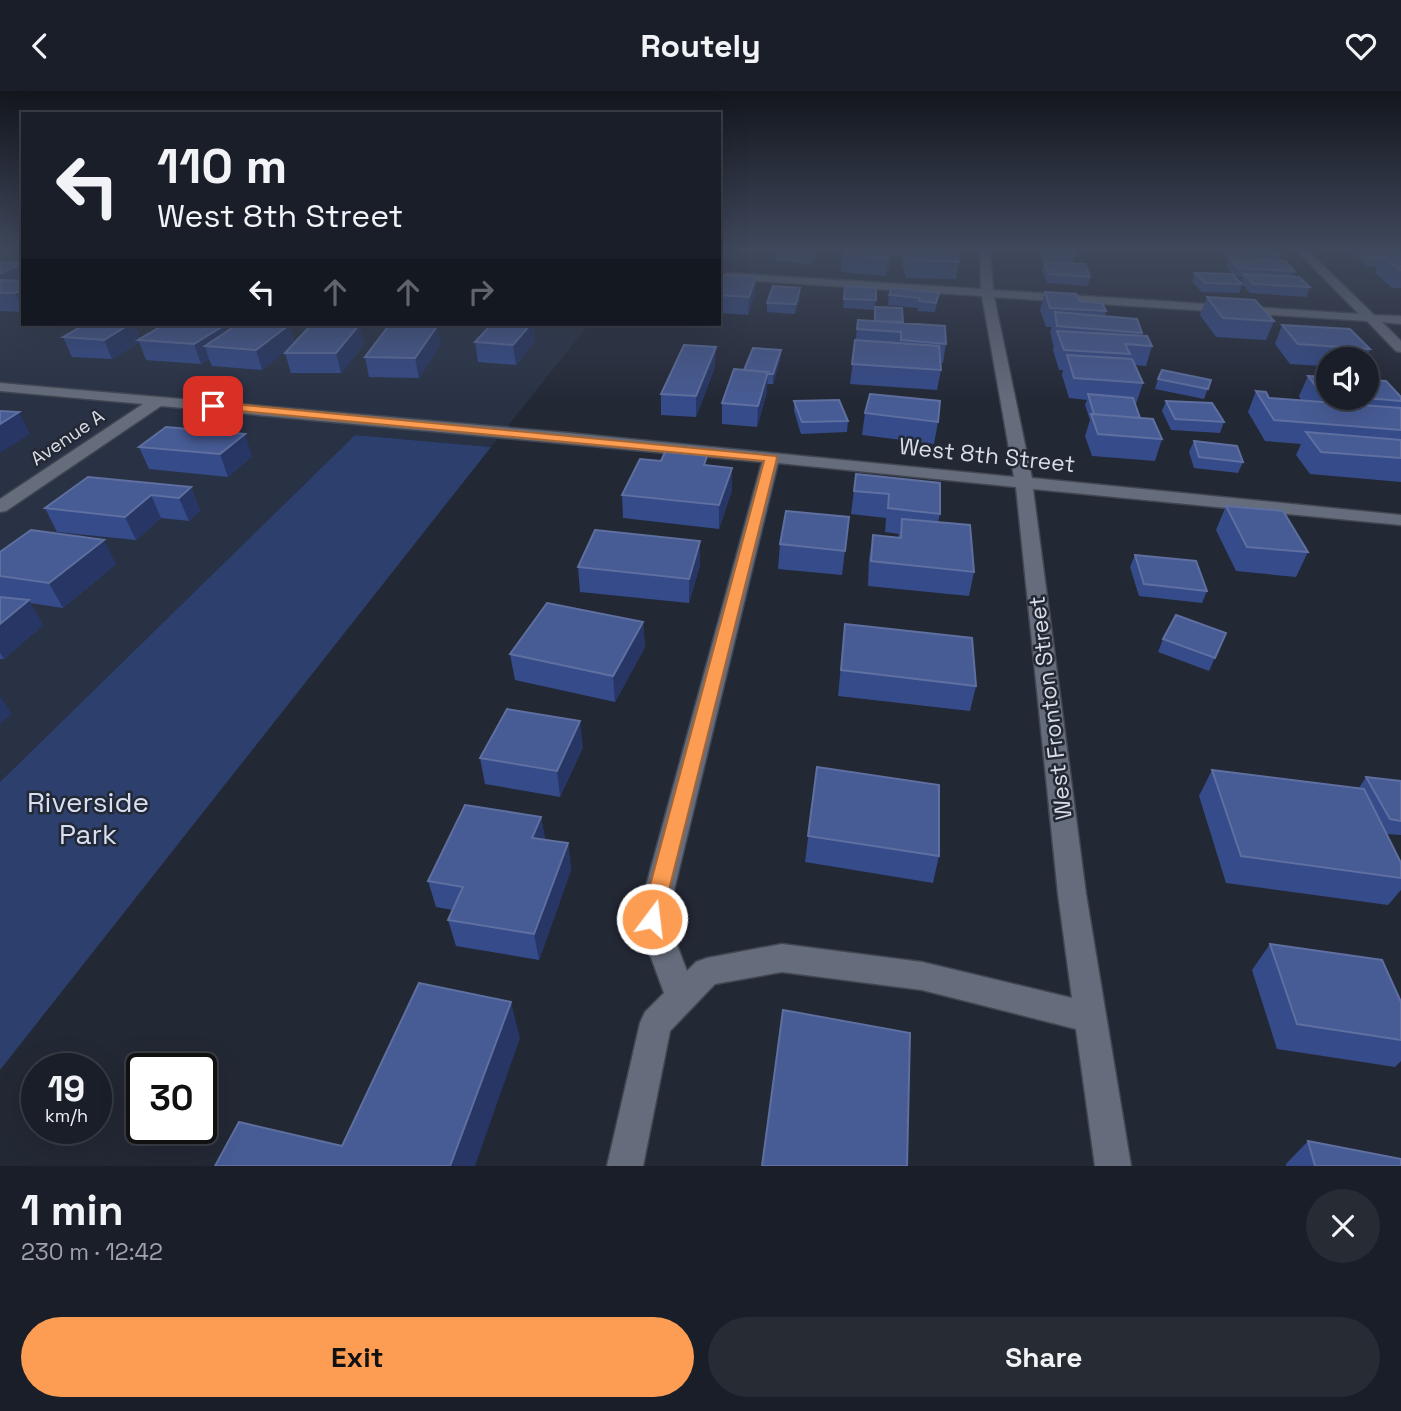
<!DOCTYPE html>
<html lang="en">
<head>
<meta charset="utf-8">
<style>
	:root { --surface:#1a1e28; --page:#272b34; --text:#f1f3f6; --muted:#9fa2a8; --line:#383c45; --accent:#fc9d53 }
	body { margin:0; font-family:"Space Grotesk",sans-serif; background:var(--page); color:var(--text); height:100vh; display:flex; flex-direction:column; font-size:26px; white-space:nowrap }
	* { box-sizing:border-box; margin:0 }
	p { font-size:23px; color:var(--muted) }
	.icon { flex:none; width:38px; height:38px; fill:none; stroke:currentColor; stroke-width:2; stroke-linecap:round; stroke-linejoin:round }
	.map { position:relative; height:1075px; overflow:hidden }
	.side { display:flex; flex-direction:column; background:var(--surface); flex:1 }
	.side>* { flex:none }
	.hud { position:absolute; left:21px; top:21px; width:700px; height:214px; border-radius:0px; box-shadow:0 7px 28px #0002,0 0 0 2px var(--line); background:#1a1e28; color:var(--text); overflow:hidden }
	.fabs { position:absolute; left:1316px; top:256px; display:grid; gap:14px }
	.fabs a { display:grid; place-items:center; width:63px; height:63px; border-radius:50%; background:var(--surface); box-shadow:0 7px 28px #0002,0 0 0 2px var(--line); font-size:35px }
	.speed { position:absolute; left:21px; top:962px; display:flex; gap:14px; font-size:35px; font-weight:700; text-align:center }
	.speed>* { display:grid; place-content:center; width:91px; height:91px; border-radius:50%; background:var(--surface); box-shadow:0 7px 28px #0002,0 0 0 2px var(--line); line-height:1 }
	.speed small { font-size:18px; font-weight:400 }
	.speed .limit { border:4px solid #111; border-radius:10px; background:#fff; color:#111 }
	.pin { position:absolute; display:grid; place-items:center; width:60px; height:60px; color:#fff; margin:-30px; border-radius:14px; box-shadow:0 4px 10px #0006 }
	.me { position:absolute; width:77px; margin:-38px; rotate:15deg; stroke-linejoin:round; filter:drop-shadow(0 0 5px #0008) }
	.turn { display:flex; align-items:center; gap:24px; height:147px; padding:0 21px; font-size:32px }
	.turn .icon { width:91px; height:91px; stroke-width:2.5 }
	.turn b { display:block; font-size:49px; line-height:60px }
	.lanes { display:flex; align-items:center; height:66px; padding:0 21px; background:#0003; justify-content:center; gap:35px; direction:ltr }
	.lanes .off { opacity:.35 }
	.round { display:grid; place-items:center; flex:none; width:74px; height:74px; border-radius:37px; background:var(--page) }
	.overview { display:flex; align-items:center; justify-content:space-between; height:119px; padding:0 21px }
	h1 { font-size:42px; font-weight:700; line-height:52px }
	.primary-button { display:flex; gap:14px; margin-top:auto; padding:14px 21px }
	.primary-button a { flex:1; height:80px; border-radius:42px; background:var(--accent); color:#111; font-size:28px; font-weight:700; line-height:80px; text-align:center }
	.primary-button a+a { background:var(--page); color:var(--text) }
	header { display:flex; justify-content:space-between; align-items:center; height:91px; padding:0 21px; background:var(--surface); font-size:32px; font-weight:700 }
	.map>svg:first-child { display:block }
	.built { fill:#293144 }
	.green { fill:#2d3f6c }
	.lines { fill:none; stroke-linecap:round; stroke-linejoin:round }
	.minor-casing { stroke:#414651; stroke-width:3 }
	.minor { fill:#656c7b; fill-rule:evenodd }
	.wall { fill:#354b8a; fill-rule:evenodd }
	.shaded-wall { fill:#273664 }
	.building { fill:#475b94; stroke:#5e6fa0; stroke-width:2 }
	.route { fill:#fc9d53; stroke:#a46636; stroke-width:2 }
	.labels { text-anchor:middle; stroke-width:5; stroke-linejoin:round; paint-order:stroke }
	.far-street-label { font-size:19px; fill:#d8dce5; stroke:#232835 }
	.street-label { font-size:23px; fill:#d8dce5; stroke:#232835 }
	.near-park-label { font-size:28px; fill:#d6dff3; stroke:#232835 }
</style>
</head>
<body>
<header><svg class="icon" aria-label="back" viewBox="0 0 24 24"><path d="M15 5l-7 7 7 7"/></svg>Routely<svg class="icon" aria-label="heart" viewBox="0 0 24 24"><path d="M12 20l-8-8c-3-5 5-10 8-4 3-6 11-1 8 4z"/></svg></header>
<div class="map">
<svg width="1401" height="1075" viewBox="0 0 1401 1075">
	<rect width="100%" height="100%" fill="#232835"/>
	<path class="built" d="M0 160H23V233H589L491 356 355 344 0 691Z"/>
	<path class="green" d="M355 344 491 356 0 979V691Z"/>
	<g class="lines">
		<defs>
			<path id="minor" d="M980 160H990L993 199 1359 223 1297 160H1308L1374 224 1401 225V233L1382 231 1401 250V261L1396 260 1367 230 994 206 1032 387 1401 424V434L1033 398 1086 803 1131 1075H1095L1076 938 922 899 782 881 715 893 670 940 643 1075H607L640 932 645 921 664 902 637 828 762 371 161 315 6 420 0 421V408L143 313 0 300V292L569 342 1014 386 982 205 728 188 722 185 728 182 981 198ZM778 372 1016 396 1058 803 1072 907 922 871 782 853 707 867 696 871 687 880 667 828Z"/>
		</defs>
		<use href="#minor" class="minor-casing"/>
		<use href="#minor" class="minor"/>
	</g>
	<path class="wall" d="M817 160 812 173 776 170 777 162Z
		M845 160H955L959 171 956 188 906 187 902 174 903 165H891L890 175 886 185 841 181 843 164Z
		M1041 160H1072L1074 165 1073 172 1090 186 1088 195 1047 192 1042 179 1044 172 1040 164Z
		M1222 160H1276L1280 164 1278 170 1294 180 1292 185 1310 196 1306 206 1250 202 1242 193 1239 202 1202 201 1192 191 1195 182 1234 185 1227 176 1229 168ZM1235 186H1243L1241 191Z
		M1359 160H1401V197H1392L1375 182 1377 176H1368L1357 166Z
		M0 171 23 172V221L0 220Z
		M756 186 755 204 748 224 719 222V204Z
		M845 195 876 209 875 216 903 232 946 253 943 272H940L941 279 937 299 850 293 858 229 874 230 875 219 843 217Z
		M800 197V206L795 223 767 221V212Z
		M1045 201 1079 210 1106 220 1105 226 1142 242 1141 245 1152 255 1146 275 1135 274 1143 292 1136 313 1135 312 1140 327 1162 348 1155 370 1092 365 1085 345 1090 329 1085 314 1087 309 1069 307 1062 284 1063 279H1059L1053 259 1054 254H1053L1050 240 1052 236H1046L1040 219Z
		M939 202 935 221 917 220 918 217 888 214 889 204Z
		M1207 206 1274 230 1266 249 1216 246 1200 224Z
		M86 233H134L140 248 225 242 289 234 294 252 359 234 364 253 341 282H291L285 262 288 258 262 279 212 275 209 268 201 273 146 269 139 251 112 268 72 266 63 246Z
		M488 233H533L535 250 516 274 478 271 475 251 491 233Z
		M1282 234 1370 258 1365 268H1328V306H1401V391L1310 383 1296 364 1301 353 1265 350 1248 321 1256 300 1269 307 1301 309 1299 305 1308 285H1318L1322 275 1290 273 1275 253Z
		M441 253 419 287 369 286 365 266Z
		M781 259 780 269 773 293H767V301L757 336 722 333V312L744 279Z
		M715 276 696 326 661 324V303Z
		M1158 288 1211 289 1204 308 1155 298Z
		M794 310 848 330 847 341 801 343 794 320Z
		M1166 310 1224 331 1220 342 1171 339 1162 320Z
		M865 322 938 331 934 353 862 344Z
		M1194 350 1243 371 1238 382 1194 377 1189 361Z
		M139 356 252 365 228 386 149 378Z
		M707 374 732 377V399L719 438 623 427 622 404Z
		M856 383 940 423 938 431 974 481 969 505 868 495 869 468 873 444 898 447 899 443 885 441 886 427 851 423Z
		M191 396 200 420 189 430 161 427 136 449 57 441 45 417Z
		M1226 415 1308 461 1296 486 1236 480 1216 439Z
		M849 426 842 484 778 478 780 453Z
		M0 461 116 473 63 517 30 512 43 534 4 568H0Z
		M1135 464 1207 500 1202 512 1139 505 1130 476Z
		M700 474 689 512 580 501 578 476Z
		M643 531 645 556 615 611 515 589 510 563Z
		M845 533 976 595 970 620 838 605Z
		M1226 542 1209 580 1158 561 1163 548Z
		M583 656 560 706 485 693 480 667Z
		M817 676 939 765 933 792 805 771Z
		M1212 679 1359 697 1366 686 1401 690V744L1386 743 1401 772V799L1388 814 1226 792 1199 705Z
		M541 726 545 749 568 752 571 779 539 869 456 855 448 829 453 819 436 816 428 790Z
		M1270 853 1401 911V970L1395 976 1277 958 1252 879Z
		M1308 1050 1401 1075H1286V1073Z"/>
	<path class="shaded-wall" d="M815 160H817L812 173 813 164Z
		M892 160 890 175 886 185 888 168Z
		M23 172V193L0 202V183Z
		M756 186 755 204 748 224 749 206Z
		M800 197V206L795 223 796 213Z
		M23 199V219L15 202Z
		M115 233H134L140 249H138L139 251 112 268 104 249Z
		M531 233H533L535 250 516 274 513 254Z
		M289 234 294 254 262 279 256 259Z
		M359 234 364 253 341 282 336 262Z
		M438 234 441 253 419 287 415 267Z
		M223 235 229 254 205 255 209 268 201 273 194 253Z
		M716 256 715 276 696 326V305Z
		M781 259 780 269 773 293V283Z
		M768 281 767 301 757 336 758 315Z
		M19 321 30 343 0 362V333Z
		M245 343 252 365 228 386 220 363Z
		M732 377V399L719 438V414Z
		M191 396 200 420 189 430 179 407Z
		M151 404 161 427 136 449 125 426Z
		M104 449 116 473 63 517 49 492Z
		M700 450V474L689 512V488Z
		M29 509 43 534 4 568 0 562V533Z
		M643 531 645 556 615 611 613 585Z
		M0 605 12 623 0 633Z
		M580 630 583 656 560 706 557 680Z
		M541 726 546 752 532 747Z
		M568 752 571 779 539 869 534 843Z
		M511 911 520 947 475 1075H450Z"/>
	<path class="building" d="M778 160H815L813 164 777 162Z
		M845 160H891L888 168 843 164Z
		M906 160H955L959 171 908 169Z
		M1044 160H1072L1074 165 1045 164Z
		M1233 160H1276L1280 164 1234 162Z
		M1363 160H1401V166L1382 165 1381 168 1372 167Z
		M1382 165 1401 166V179H1400Z
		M1230 167 1285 170 1294 180 1238 177Z
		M0 171 23 172 0 183Z
		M1044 171 1085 173 1090 186 1049 183Z
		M1195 182 1232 183 1242 193 1205 192Z
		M1244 183 1299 186 1310 196 1253 193Z
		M723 184 756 186 749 206 719 204V191Z
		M0 189 23 190V199L15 202H0Z
		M773 195 800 197 796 213 767 212Z
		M845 195 876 197V209L844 208Z
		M892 197 939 202 936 212 919 210 920 207 889 204Z
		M1045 201 1076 203 1079 210 1102 212 1106 220 1050 217Z
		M1207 206 1255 209 1274 230 1223 227Z
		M875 216 902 217 903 231 875 230Z
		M1055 221 1137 228 1142 242 1057 235Z
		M858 229 945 235 946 253 901 249V241L857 238Z
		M86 233H130L104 249 63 246Z
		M165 233H195L223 235 194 253 138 249Z
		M238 233H265L289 234 256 259 205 255Z
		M390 233 438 234 415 267 365 266Z
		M492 233H531L513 254 475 251Z
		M311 234H359L336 262H285Z
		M1282 234 1350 238 1370 258 1298 253Z
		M1057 240 1147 245 1152 255 1125 253 1130 263 1064 259Z
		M855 249 939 255 941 279 852 273Z
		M684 254 716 256 696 305 661 303Z
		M753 257 781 259 773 283 767 282 768 281 744 279Z
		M1067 264 1132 268 1143 292 1074 287Z
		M734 278 768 281 758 315 722 312Z
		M1162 279 1211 289 1208 298 1158 288Z
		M1308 285 1328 286V304H1323Z
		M1367 289 1386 290 1401 306V310L1354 306H1367Z
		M1256 300 1266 301 1269 307 1401 317V339L1274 329Z
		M870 303 940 310 938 331 865 322Z
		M1088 303 1133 307 1140 327 1094 323Z
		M839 309 848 330 802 331 794 310Z
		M1166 310 1212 312 1224 331 1175 328Z
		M0 320 19 321 0 333Z
		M1091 323 1153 328 1162 348 1098 343Z
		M166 336 245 343 220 363 139 356Z
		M1306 341 1401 349V367L1321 361Z
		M1194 350 1237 355 1243 371 1199 366Z
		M665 361 707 365 704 374 732 377 719 414 622 404 640 368 661 370Z
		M856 383 940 392V423L888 417 889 403 854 400Z
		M88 386 191 396 179 407 151 404 125 426 45 417Z
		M1226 415 1283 420 1308 461 1247 456Z
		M786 420 849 426 845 460 780 453Z
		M902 428 970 434 974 481 871 470 873 444 901 447Z
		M31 439 104 449 49 492 0 485V461Z
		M595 439 700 450 689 488 578 476Z
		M1135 464 1196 470 1207 500 1144 493Z
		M0 506 29 509 0 533Z
		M547 512 643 531 613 585 510 563Z
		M1176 524 1226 542 1215 567 1163 548Z
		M845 533 972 547 976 595 841 579Z
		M507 618 580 630 557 680 480 667Z
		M817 676 939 694V765L808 745Z
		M1212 679 1364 698 1401 772V787L1241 765Z
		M1366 686 1401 690V730L1390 728Z
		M465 714 541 726 532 747 568 752 534 843 448 829 463 796 428 790Z
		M1270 853 1382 869 1401 911V949L1297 933Z
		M419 892 511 911 450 1075H215L239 1031 342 1055Z
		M783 919 910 942 907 1075H762Z
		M1308 1050 1401 1068V1075H1315Z"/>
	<linearGradient id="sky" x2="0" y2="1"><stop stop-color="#13161d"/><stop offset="0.51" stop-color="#3f485c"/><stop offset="1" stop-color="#3f485c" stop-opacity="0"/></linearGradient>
	<rect width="1401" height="311" fill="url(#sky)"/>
	<path class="route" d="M213 311 776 365 777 367 660 835 652 838 644 835 641 828 764 370 209 317V312Z"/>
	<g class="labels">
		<g class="far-street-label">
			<text transform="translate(67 346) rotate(-34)" y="7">Avenue A</text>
		</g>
		<g class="street-label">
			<text transform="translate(987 364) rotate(6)" y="8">West 8th Street</text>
			<text transform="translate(1050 617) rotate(-97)" y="8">West Fronton Street</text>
		</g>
		<g class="near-park-label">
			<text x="88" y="721">Riverside<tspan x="88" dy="32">Park</tspan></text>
		</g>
	</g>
</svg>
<div class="fabs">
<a><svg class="icon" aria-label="sound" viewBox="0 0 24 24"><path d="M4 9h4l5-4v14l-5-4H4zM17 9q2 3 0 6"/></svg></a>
</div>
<div class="speed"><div>19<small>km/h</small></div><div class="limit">30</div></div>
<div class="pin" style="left:213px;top:315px;background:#d93025"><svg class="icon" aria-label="arrive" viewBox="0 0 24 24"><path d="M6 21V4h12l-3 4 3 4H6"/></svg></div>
<svg class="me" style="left:652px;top:828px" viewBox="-20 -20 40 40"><circle r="17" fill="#fc9d53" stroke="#fff" stroke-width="3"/><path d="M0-11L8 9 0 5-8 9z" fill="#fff"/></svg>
<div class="hud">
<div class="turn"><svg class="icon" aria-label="left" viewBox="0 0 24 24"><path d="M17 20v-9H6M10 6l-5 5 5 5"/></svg><div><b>110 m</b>West 8th Street</div></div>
<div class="lanes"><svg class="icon" aria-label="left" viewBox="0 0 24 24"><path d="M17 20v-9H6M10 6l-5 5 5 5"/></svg><svg class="icon off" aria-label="ahead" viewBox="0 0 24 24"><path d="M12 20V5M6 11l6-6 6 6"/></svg><svg class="icon off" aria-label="ahead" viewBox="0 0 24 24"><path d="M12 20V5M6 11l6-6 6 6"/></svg><svg class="icon off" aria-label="right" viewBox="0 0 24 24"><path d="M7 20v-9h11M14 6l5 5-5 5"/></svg></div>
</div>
</div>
<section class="side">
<div class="overview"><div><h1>1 min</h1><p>230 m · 12:42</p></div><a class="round"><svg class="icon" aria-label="close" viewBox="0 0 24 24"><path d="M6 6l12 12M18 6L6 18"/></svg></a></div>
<div class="primary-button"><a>Exit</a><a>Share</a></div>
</section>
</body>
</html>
